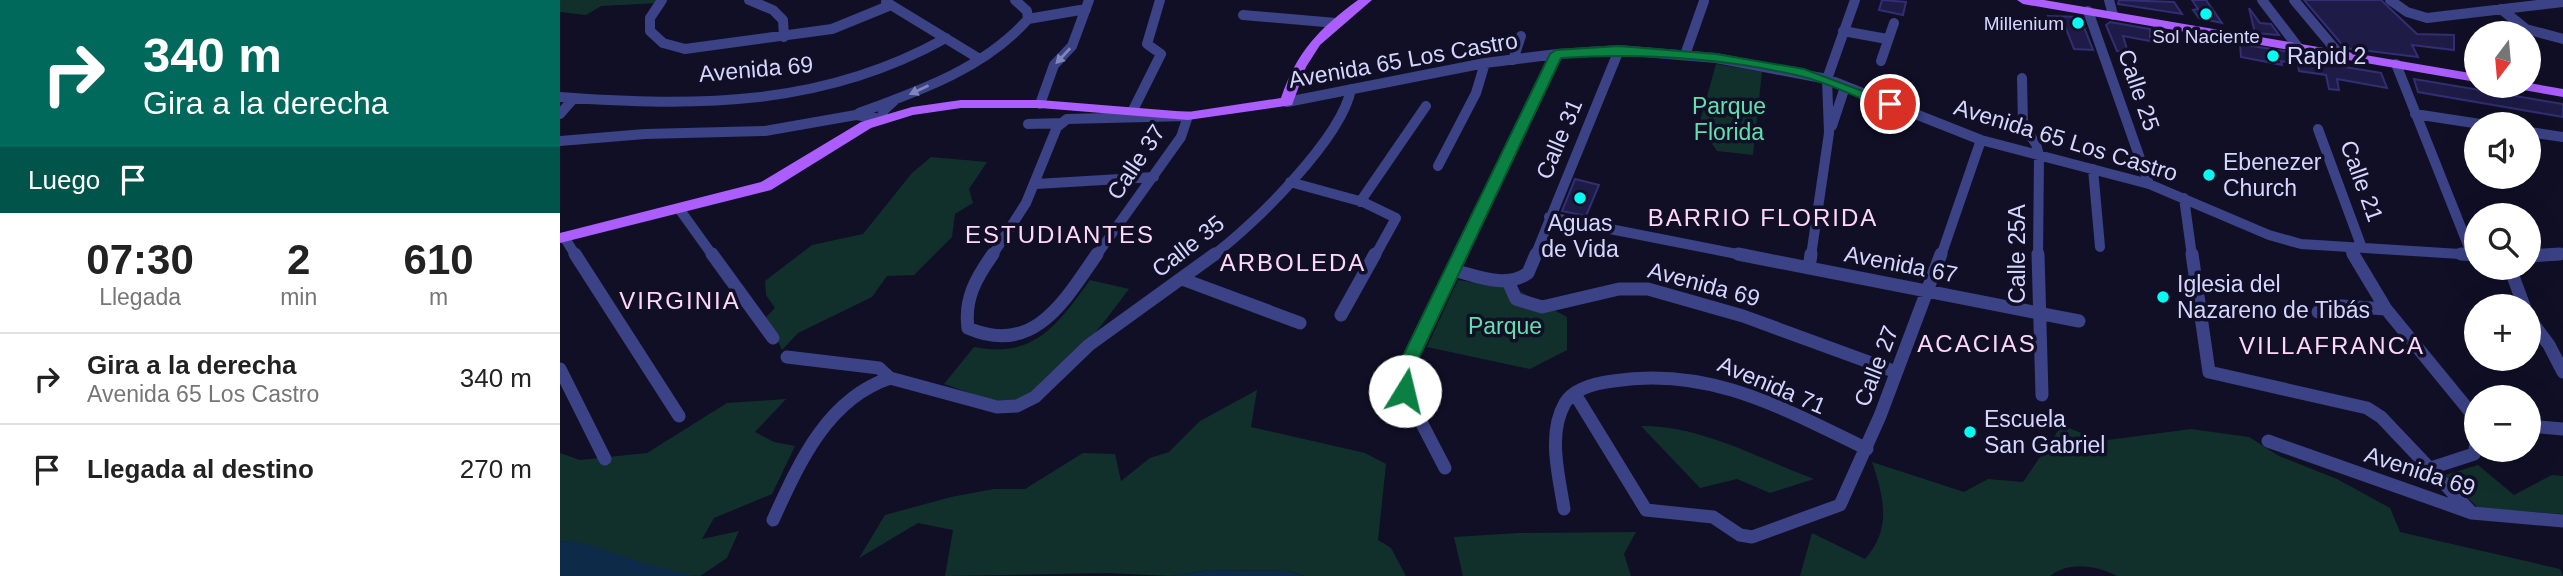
<!DOCTYPE html>
<html lang="es">
<head>
<meta charset="utf-8">
<style>
	:root { --surface:#fff; --page:#f6f6f6; --text:#222; --muted:#767676; --line:#e0e0e0 }
	body { margin:0; font-family:Helvetica,sans-serif; background:var(--page); color:var(--text); height:100vh; display:flex; flex-direction:column; font-size:26px; white-space:nowrap }
	* { box-sizing:border-box; margin:0 }
	p { font-size:23px; color:var(--muted) }
	.icon { flex:none; width:38px; height:38px; fill:none; stroke:currentColor; stroke-width:2; stroke-linecap:round; stroke-linejoin:round }
	.map { position:relative; flex:1; overflow:hidden }
	.details { display:flex; flex-direction:column; background:var(--surface); width:560px }
	.details>* { flex:none }
	.hud { background:#00695c; color:#fff; overflow:hidden }
	.needle { width:46px; rotate:196deg }
	.fabs { position:absolute; left:1904px; top:21px; display:grid; gap:14px }
	.fabs a { display:grid; place-items:center; width:77px; height:77px; border-radius:50%; background:var(--surface); box-shadow:0 7px 28px #0002; font-size:35px }
	.pin { position:absolute; display:grid; place-items:center; width:60px; height:60px; color:#fff; margin:-30px; border:4px solid #fff; border-radius:50%; box-shadow:0 2px 7px #0007 }
	.me { position:absolute; width:77px; margin:-38px; rotate:9deg; stroke-linejoin:round; filter:drop-shadow(0 0 5px #0008) }
	.turn { display:flex; align-items:center; gap:24px; height:147px; padding:0 28px; font-size:32px }
	.turn .icon { width:91px; height:91px; stroke-width:2.5 }
	.turn b { display:block; font-size:49px; line-height:60px }
	.then { display:flex; align-items:center; height:66px; padding:0 28px; background:#0003; gap:14px; font-size:26px }
	.eta { display:flex; justify-content:space-evenly; align-items:center; height:119px; text-align:center }
	.eta b { font-size:42px; font-weight:800; line-height:49px }
	ul { padding:0; list-style:none }
	li { display:flex; align-items:center; gap:21px; height:91px; padding:0 28px; border-top:2px solid var(--line) }
	li div { flex:1 }
	li b { display:block; font-size:26px }
	li em { font-style:normal }
	main { display:flex; flex:1; min-height:0 }
	.map>svg:first-child { display:block }
	.green { fill:#12302b }
	.water { fill:#0d2a48 }
	.building { fill:#1e1c47; stroke:#322e73; stroke-width:2 }
	.lines { fill:none; stroke-linecap:round; stroke-linejoin:round }
	.minor-far1 { stroke:#3b4285; stroke-width:10 }
	.minor { stroke:#3b4285; stroke-width:13 }
	.major { fill:#ab5dfe; fill-rule:evenodd }
	.oneway { fill:#8085bc }
	.route { fill:#0b8043; stroke:#07532c; stroke-width:2 }
	.poi-dot { fill:#03fdf3; stroke:#100f26; stroke-width:2.5 }
	.labels { text-anchor:middle; stroke-width:7; stroke-linejoin:round; paint-order:stroke }
	.far-poi-label { font-size:19px; fill:#d5d6ff; stroke:#100f26; text-anchor:end }
	.poi-label { font-size:23px; fill:#d5d6ff; stroke:#100f26; text-anchor:start }
	.street-label { font-size:23px; fill:#d5d6ff; stroke:#100f26 }
	.park-label { font-size:23px; fill:#61dfae; stroke:#100f26 }
	.neighbourhood-label { font-size:24px; letter-spacing:2px; fill:#ffd7f6; stroke:#100f26 }
</style>
</head>
<body>
<main>
<section class="details">
<div class="hud">
<div class="turn"><svg class="icon" aria-label="right" viewBox="0 0 24 24"><path d="M7 20v-9h11M14 6l5 5-5 5"/></svg><div><b>340 m</b>Gira a la derecha</div></div>
<div class="then">Luego<svg class="icon" aria-label="arrive" viewBox="0 0 24 24"><path d="M6 21V4h12l-3 4 3 4H6"/></svg></div>
</div>
<div class="eta">
<div><b>07:30</b><p>Llegada</p></div>
<div><b>2</b><p>min</p></div>
<div><b>610</b><p>m</p></div>
</div>
<ul>
<li><svg class="icon" aria-label="right" viewBox="0 0 24 24"><path d="M7 20v-9h11M14 6l5 5-5 5"/></svg><div><b>Gira a la derecha</b><p>Avenida 65 Los Castro</p></div><em>340 m</em></li>
<li><svg class="icon" aria-label="arrive" viewBox="0 0 24 24"><path d="M6 21V4h12l-3 4 3 4H6"/></svg><div><b>Llegada al destino</b></div><em>270 m</em></li>
</ul>
</section>
<div class="map">
<svg width="2003" height="576" viewBox="0 0 2003 576">
	<rect width="100%" height="100%" fill="#100f26"/>
	<path class="green" d="M0 0H102L99 3 41 6 26 15 0 12Z
		M1156 64 1202 72 1193 155 1157 151 1139 125Z
		M371 157 427 162 409 189 413 203 395 214 392 237 354 275 327 276 312 297 238 333 222 350 206 317 215 308 206 295 205 281 252 245 303 234 352 173Z
		M530 280 569 289C546 319 488 402 447 401 426 401 404 390 384 384L414 347C475 359 498 324 530 280Z
		M898 280 956 289 1007 317V350L970 369 867 347Z
		M697 390 691 427 805 453 826 464 818 540 831 548 846 576H744L728 571 649 570 611 576 547 573 385 576 393 530 358 523 299 558 325 515 391 497 434 489H465L523 453 555 454 561 481 590 458 609 452 640 421Z
		M226 399 195 432 214 442 235 446 212 494 154 518 142 539 179 531 167 558 140 576C92 575 48 544 0 541V453L20 460 87 453 167 403Z
		M1502 425 1540 441 1631 429 1689 437 1719 456 1777 479 1830 508 1840 532 2000 569 2003 576H1557C1536 565 1509 561 1490 576H1240L1252 533 1305 559C1332 529 1324 497 1312 462L1404 492 1428 479 1463 482Z
		M1081 426C1140 425 1198 458 1254 479L1210 493 1177 479 1140 488Z
		M1918 465 1954 495 1992 475 2003 476V514L1918 508 1885 475Z
		M1076 532 1064 554 1071 576H903L894 537 959 533Z"/>
	<path class="water" d="M0 541 21 542 86 564 135 576H0Z
		M649 570 728 571 744 576H611Z"/>
	<path class="building" d="M1322 0 1346 2 1343 15 1319 10Z
		M1559 0 1614 2 1622 14 1558 4Z
		M1632 0H1646L1662 23 1639 18 1633 10 1638 9Z
		M1744 0H1821L1857 34 1894 35V50L1852 45 1858 57 1785 48Z
		M1689 8 1700 23 1711 24 1719 35 1695 33Z
		M1488 16 1520 17 1533 50 1514 49 1505 26 1489 24Z
		M1550 22 1590 29V41L1563 36 1568 52 1557 51 1546 25Z
		M1680 44 1729 52 1731 63 1721 61 1722 65 1681 57Z
		M1737 59 1821 73 1827 88 1777 79 1779 90 1769 89 1766 75 1739 71Z
		M1854 79 2003 104V117L1858 92Z
		M1015 179 1039 185 1026 216 1002 211Z"/>
	<g class="lines">
		<path class="minor-far1" d="M102 0 90 18V31L103 43 125 49 272 29 331 5
			M189 0 213 10 223 20 224 37
			M455 0 467 11 468 19
			M1549 0 1553 15
			M1702 0 1738 47
			M1734 0 1780 55
			M1830 0 1847 12 1867 18 2003 2
			M326 2 418 58
			M1941 9 1966 29 2003 39
			M1528 11 1589 184
			M683 15 776 23
			M468 19 526 9
			M1283 31 1327 39
			M1125 55 1144 1
			M953 60 961 36
			M1321 61 1334 23
			M1836 64 1912 255
			M1462 78 1463 125 1476 144 1479 155 1478 256
			M0 97C137 107 263 107 386 38
			M727 102 925 63 997 54 1059 50 1156 58 1267 79 1421 140 1589 184 1709 235 1741 244 1916 255
			M480 104 494 65 512 46 529 0
			M573 110 601 54 587 44 600 0
			M299 113C359 91 425 68 468 19
			M0 114 14 98
			M1855 114 1920 124
			M502 123 507 119 628 116 621 137 536 256
			M468 124 502 123
			M1272 126 1285 87
			M1758 129 1802 248
			M1969 132 2003 137
			M0 141 85 134 205 131 296 115 321 119 324 110 336 99
			M878 166 916 93 925 63
			M1533 169 1540 247
			M730 182 803 202 836 218 815 256
			M476 184 594 177
			M1624 198 1632 256
			M800 202 866 106
			M120 210 153 256
			M989 217 1187 256
			M4 237 16 256
			M1789 248 1794 256
			M432 256 466 203 497 127 502 123
			M652 256C693 226 782 138 791 89
			M900 256 997 54
			M975 256 1059 50
			M1251 256 1269 133 1267 79 1295 0
			M1381 256 1421 140
			M1970 256 2003 254"/>
		<path class="minor" d="M15 254 119 416
			M152 254 213 338
			M433 254C416 278 404 299 408 328 474 357 505 300 537 254
			M1178 254 1519 321
			M1478 254 1482 395
			M1632 254 1649 372 1807 408 1821 417 1912 513
			M1793 254 1826 309 1916 419
			M1901 254 1916 255
			M1969 256 2000 254
			M1249 268 1251 254
			M893 270C917 276 946 289 968 273L976 254
			M1953 276 1964 306
			M622 279 740 323
			M948 281 956 299 982 307 1059 289H1088L1183 316 1336 372
			M1758 312 1767 305 1826 309
			M781 315 815 254
			M1969 318 1989 345 2003 372
			M227 357 319 368 330 378 437 407 457 406 475 397 529 345 655 254
			M0 369 45 459
			M1015 394 1086 510 1153 517 1180 535 1192 537 1280 505 1320 416 1381 254
			M1969 426 2003 429
			M1708 441 1912 513 2003 521
			M885 468 845 391V372L901 254
			M1871 468 1914 454 1916 445
			M1004 509C999 476 987 434 1005 403 1014 388 1037 383 1053 381 1150 366 1222 408 1307 449
			M213 520C239 463 267 399 330 378"/>
		<path class="major" d="M798 0H812L760 45 746 67 732 105 628 120 480 108H401L353 115 311 128 211 190 0 243V233L201 182 301 122 352 107 401 100H480L628 112 721 98C737 51 759 29 798 0Z
			M1457 0H1484L1916 74V82L1463 4Z
			M1969 83 2003 89V97L1963 90 1956 86H1969Z"/>
	</g>
	<defs><path id="oneway-solid" d="M-6-.8H1V-3.2L6.5 0L1 3.2V.8H-6Z" transform="scale(1.75)"/></defs>
	<g class="oneway">
		<use href="#oneway-solid" transform="translate(503 56) rotate(133)"/>
		<use href="#oneway-solid" transform="translate(359 90) rotate(155)"/>
	</g>
	<path class="route" d="M1059 46 1156 54 1244 69 1337 104 1330 109C1300 100 1271 83 1240 76 1162 58 1080 53 1001 58L856 364C854 374 856 388 852 396H839L835 382 839 364 990 54 996 50Z"/>
	<g class="poi-dot">
		<circle cx="1646" cy="14" r="7"/>
		<circle cx="1518" cy="23" r="7"/>
		<circle cx="1713" cy="56" r="7"/>
		<circle cx="1649" cy="175" r="7"/>
		<circle cx="1020" cy="198" r="7"/>
		<circle cx="1603" cy="297" r="7"/>
		<circle cx="1410" cy="432" r="7"/>
	</g>
	<g class="labels">
		<g class="far-poi-label">
			<text x="1504" y="30">Millenium</text>
			<text x="1646" y="43" text-anchor="middle">Sol Naciente</text>
		</g>
		<g class="poi-label">
			<text x="1727" y="64">Rapid 2</text>
			<text x="1663" y="170">Ebenezer<tspan x="1663" dy="26">Church</tspan></text>
			<text x="1020" y="231" text-anchor="middle">Aguas<tspan x="1020" dy="26">de Vida</tspan></text>
			<text x="1617" y="292">Iglesia del<tspan x="1617" dy="26">Nazareno de Tibás</tspan></text>
			<text x="1424" y="427">Escuela<tspan x="1424" dy="26">San Gabriel</tspan></text>
		</g>
		<g class="street-label">
			<text transform="translate(843 60) rotate(-10)" y="8">Avenida 65 Los Castro</text>
			<text transform="translate(196 69) rotate(-5)" y="8">Avenida 69</text>
			<text transform="translate(1579 90) rotate(71)" y="8">Calle 25</text>
			<text transform="translate(999 139) rotate(-67)" y="8">Calle 31</text>
			<text transform="translate(1506 140) rotate(17)" y="8">Avenida 65 Los Castro</text>
			<text transform="translate(576 162) rotate(-56)" y="8">Calle 37</text>
			<text transform="translate(1802 181) rotate(70)" y="8">Calle 21</text>
			<text transform="translate(628 246) rotate(-38)" y="8">Calle 35</text>
			<text transform="translate(1457 254) rotate(-90)" y="8">Calle 25A</text>
			<text transform="translate(1341 264) rotate(11)" y="8">Avenida 67</text>
			<text transform="translate(1144 284) rotate(15)" y="8">Avenida 69</text>
			<text transform="translate(1316 366) rotate(-69)" y="8">Calle 27</text>
			<text transform="translate(1212 385) rotate(23)" y="8">Avenida 71</text>
			<text transform="translate(1860 471) rotate(18)" y="8">Avenida 69</text>
		</g>
		<g class="park-label">
			<text x="1169" y="114">Parque<tspan x="1169" dy="26">Florida</tspan></text>
			<text x="945" y="334">Parque</text>
		</g>
		<g class="neighbourhood-label">
			<text x="1203" y="226">BARRIO FLORIDA</text>
			<text x="500" y="243">ESTUDIANTES</text>
			<text x="733" y="271">ARBOLEDA</text>
			<text x="120" y="309">VIRGINIA</text>
			<text x="1417" y="352">ACACIAS</text>
			<text x="1772" y="354">VILLAFRANCA</text>
		</g>
	</g>
</svg>
<div class="fabs">
<a><svg class="needle" viewBox="-14 -14 28 28"><path d="M0-13l5 13h-10z" fill="#e53935"/><path d="M0 13l5-13h-10z" fill="#767676"/></svg></a>
<a><svg class="icon" aria-label="sound" viewBox="0 0 24 24"><path d="M4 9h4l5-4v14l-5-4H4zM17 9q2 3 0 6"/></svg></a>
<a><svg class="icon" aria-label="search" viewBox="0 0 24 24"><circle cx="10" cy="10" r="6"/><path d="M15 15l6 6"/></svg></a>
<a>+</a>
<a>−</a>
</div>
<div class="pin" style="left:1330px;top:104px;background:#d93025"><svg class="icon" aria-label="arrive" viewBox="0 0 24 24"><path d="M6 21V4h12l-3 4 3 4H6"/></svg></div>
<svg class="me" style="left:845px;top:391px" viewBox="-20 -20 40 40"><circle r="19" fill="#fff"/><path d="M0-13L10 11 0 6-10 11z" fill="#0b8043"/></svg>
</div>
</main>
</body>
</html>
